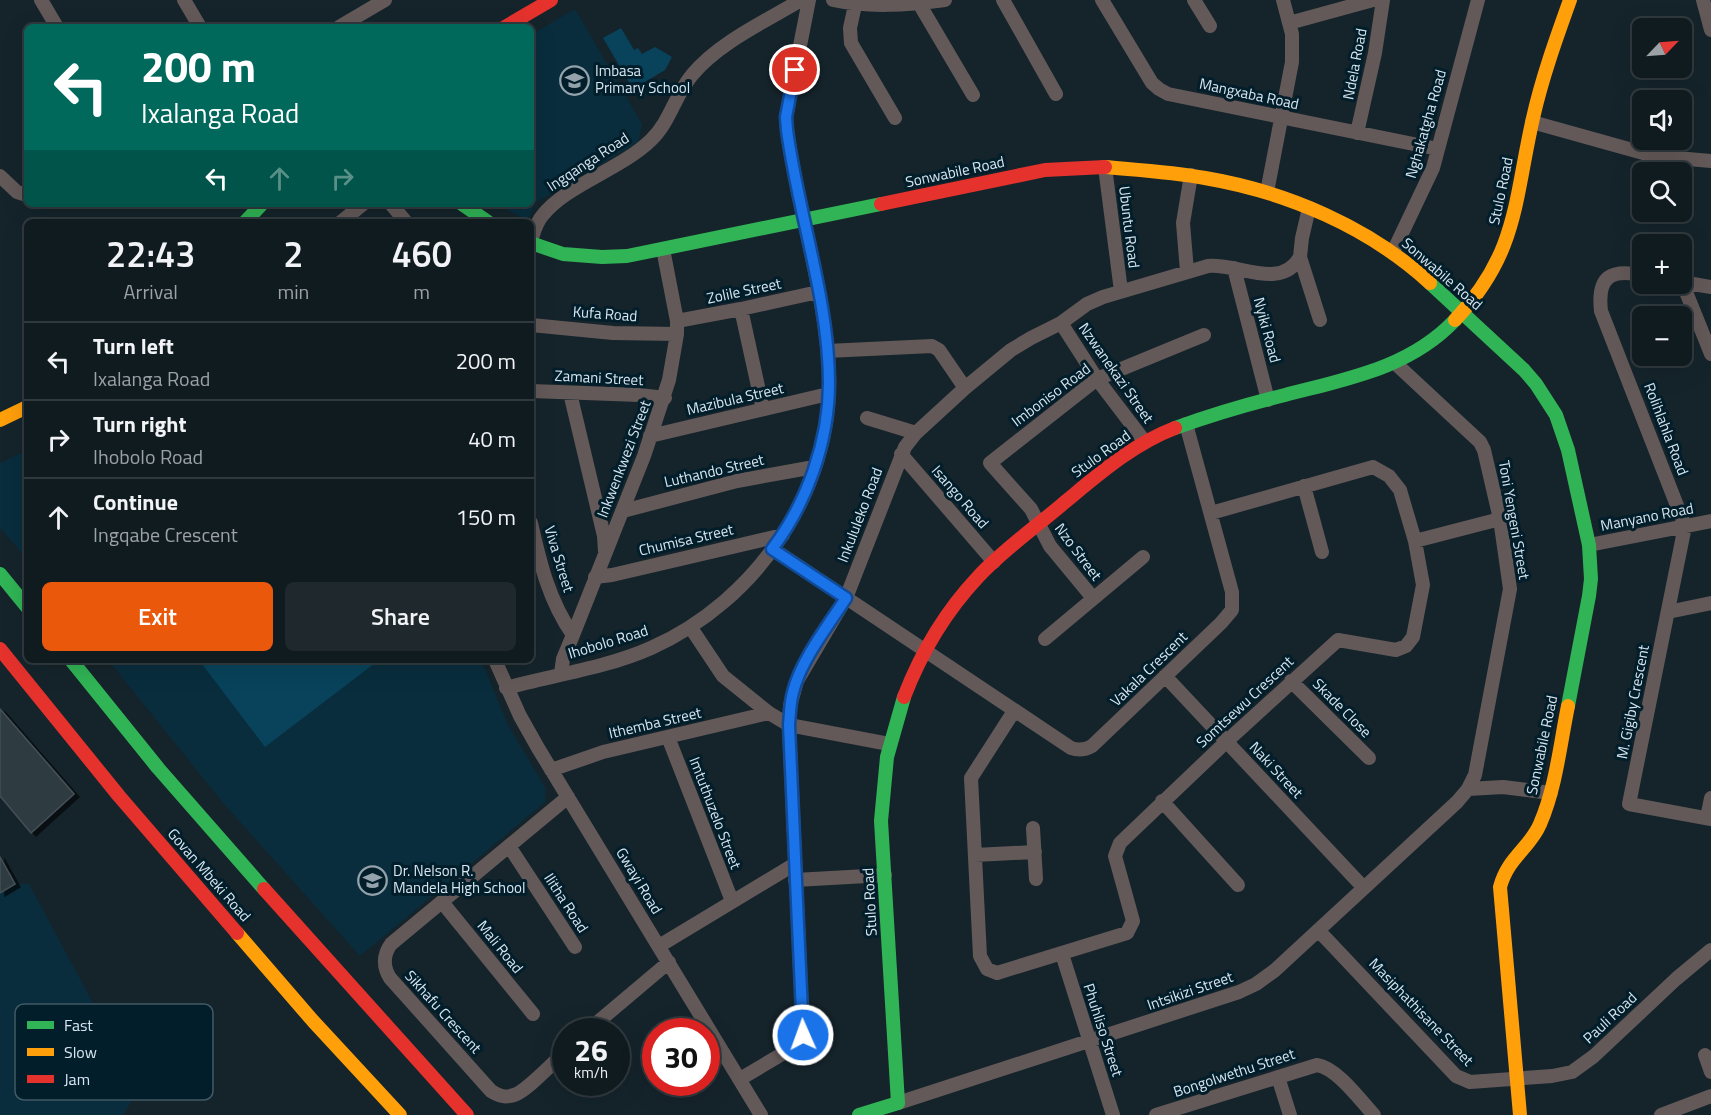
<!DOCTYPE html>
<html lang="en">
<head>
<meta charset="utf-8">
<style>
	:root { --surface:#101b20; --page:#1e282d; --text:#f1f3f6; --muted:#9ca1a5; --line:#30393e; --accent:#ea580c }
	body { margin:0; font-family:"Titillium Web",sans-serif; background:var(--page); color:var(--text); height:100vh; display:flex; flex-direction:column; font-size:22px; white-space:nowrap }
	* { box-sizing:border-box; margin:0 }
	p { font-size:20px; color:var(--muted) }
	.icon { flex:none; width:33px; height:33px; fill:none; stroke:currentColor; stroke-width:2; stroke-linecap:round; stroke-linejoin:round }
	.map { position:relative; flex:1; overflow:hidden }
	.drawer { position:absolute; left:24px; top:219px; width:510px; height:444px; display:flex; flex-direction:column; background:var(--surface); border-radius:9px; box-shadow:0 6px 24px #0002,0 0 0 2px var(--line) }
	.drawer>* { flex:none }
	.hud { position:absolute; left:24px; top:24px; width:510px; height:183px; border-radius:9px; box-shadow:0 6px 24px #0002,0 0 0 2px var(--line); background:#00695c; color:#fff; overflow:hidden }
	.needle { width:39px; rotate:65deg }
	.tools { position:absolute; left:1632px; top:18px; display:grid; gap:12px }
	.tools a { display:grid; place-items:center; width:60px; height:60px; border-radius:9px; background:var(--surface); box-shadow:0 6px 24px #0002,0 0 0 2px var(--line); font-size:30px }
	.speed { position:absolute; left:552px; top:1018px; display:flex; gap:12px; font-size:30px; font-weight:700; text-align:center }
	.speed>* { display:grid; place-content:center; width:78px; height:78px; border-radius:50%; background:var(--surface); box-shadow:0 6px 24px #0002,0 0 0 2px var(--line); line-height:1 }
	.speed small { font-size:15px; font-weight:400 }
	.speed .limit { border:9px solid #d22; background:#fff; color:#111 }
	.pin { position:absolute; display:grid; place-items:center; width:51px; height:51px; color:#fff; margin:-26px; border:3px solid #fff; border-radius:50%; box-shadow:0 2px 6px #0007 }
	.me { position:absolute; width:66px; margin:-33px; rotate:358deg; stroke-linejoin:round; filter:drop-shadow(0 0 4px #0008) }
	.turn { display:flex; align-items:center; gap:21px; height:126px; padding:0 18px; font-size:27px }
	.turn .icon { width:78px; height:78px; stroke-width:2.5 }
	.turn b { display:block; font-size:42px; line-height:51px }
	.lanes { display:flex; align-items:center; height:57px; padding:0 18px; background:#0003; justify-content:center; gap:30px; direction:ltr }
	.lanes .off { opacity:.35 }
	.eta { display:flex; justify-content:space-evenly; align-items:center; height:102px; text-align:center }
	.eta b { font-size:36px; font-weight:600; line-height:42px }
	.primary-button { display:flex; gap:12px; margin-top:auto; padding:12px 18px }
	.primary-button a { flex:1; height:69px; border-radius:9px; background:var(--accent); color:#fff; font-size:24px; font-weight:600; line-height:69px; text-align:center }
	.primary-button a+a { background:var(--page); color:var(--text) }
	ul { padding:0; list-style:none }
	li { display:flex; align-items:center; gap:18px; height:78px; padding:0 18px; border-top:2px solid var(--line) }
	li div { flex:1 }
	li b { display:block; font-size:22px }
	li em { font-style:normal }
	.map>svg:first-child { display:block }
	.built { fill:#092d3d }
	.green { fill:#08435b }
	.building { fill:#2e3a40; stroke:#445056; stroke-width:1.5; filter:url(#shadow) }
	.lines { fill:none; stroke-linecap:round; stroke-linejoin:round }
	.street { stroke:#645959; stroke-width:14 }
	.fast { stroke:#30b455; stroke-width:14 }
	.slow { stroke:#ff9f0a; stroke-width:14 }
	.jam { stroke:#e5322d; stroke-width:14 }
	.route-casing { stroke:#114b97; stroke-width:15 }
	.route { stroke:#1a73e8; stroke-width:10 }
	.labels { text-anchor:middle; stroke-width:6; stroke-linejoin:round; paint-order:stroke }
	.street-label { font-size:15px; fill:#d7e6f0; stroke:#021e2b }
	.poi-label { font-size:15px; fill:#d7e6f0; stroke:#021e2b; text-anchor:start }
	.key { fill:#021e2b; stroke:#425a66; stroke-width:1.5 }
	.key-label { font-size:16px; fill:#d7e6f0 }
</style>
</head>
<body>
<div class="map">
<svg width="1711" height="1115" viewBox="0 0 1711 1115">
	<defs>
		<filter id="shadow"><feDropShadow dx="5" dy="3" stdDeviation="0" flood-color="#0009"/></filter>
	</defs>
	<rect width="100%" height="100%" fill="#15242b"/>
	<path class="built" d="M575 9 642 124 638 142 535 203 530 216 525 219 496 204H531V35Z
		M27 450V557L26 558 0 528V463Z
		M108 660H481L508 725 546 789 545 802 360 956 224 804Z
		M15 884H29L93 1003 149 1073 123 1115H0V893Z"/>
	<path class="green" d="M621 28 634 50 638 48 642 54 655 47 672 57 665 70 633 89 603 38Z
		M199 660H379L265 747Z"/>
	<path class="building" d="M0 709 74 794 31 833 0 796Z
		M0 857 15 884 0 893Z"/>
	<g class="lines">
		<path class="street" d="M41 0 57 27
			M184 0 200 27
			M833 0C870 8 907 5 945 0
			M917 0 973 95
			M1003 0 1056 94
			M1102 0 1152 83 1159 89 1168 94 1438 149
			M1194 0 1210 26
			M1703 0 1711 30
			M855 5 850 28 851 43 895 118
			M1289 23 1373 0
			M339 27 385 0
			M1532 122 1654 156 1711 161
			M1357 133 1375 53 1383 0
			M1105 167 1121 291
			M0 176 17 192 27 195
			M1267 192 1292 62V34L1283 0
			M391 204 406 222
			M1309 208 1302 238 1300 257 1320 320
			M341 222 363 204
			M531 241C534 232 536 223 542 216 566 185 620 170 651 140 670 122 675 95 692 75 718 43 766 21 801 0
			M1393 252 1433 168 1478 0
			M1234 268 1268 400
			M1187 271 1183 223 1191 175
			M1642 275C1611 269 1597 276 1601 311L1685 526 1629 804 1711 819
			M1682 282 1711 354
			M1682 282 1711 287
			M741 309 763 409
			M677 321 741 309 818 292
			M1061 323 1097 379 1145 442
			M531 325 613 333 677 334
			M827 351 932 346 939 350 965 388
			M531 391 639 395 665 398
			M570 393 604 536 605 551
			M867 418 916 433
			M650 436 828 394
			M901 454 994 562
			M1304 486 1322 552
			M623 511 737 481 814 467
			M531 523C540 563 549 601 573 635
			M1415 541 1500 519
			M1589 545 1711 521
			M773 549 1071 748C1079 751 1085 750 1092 746L1221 623 1232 610V592L1186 424
			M595 577 612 575 783 535
			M1093 598 1050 546 1031 509 990 463 1097 379 1204 335
			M1668 612 1711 603
			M691 628 723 676 769 713 789 725 889 744
			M1045 639 1143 557
			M495 660 520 716 538 748 761 1115
			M561 674 563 659 573 635 644 456 669 380 677 334V321L663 249
			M1165 676 1363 887
			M1291 681 1369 758
			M506 688C554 675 606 668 651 648 757 601 834 489 829 371 825 290 798 211 787 130L786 117 809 0
			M1014 711 971 778 980 956 987 969 997 973 1127 933 1133 921 1115 856 1120 843 1227 741 1338 640 1396 650 1406 646 1413 637 1423 585 1415 541 1400 490 1389 476 1373 467 1211 513
			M668 737 732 901
			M551 770 603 752 769 713
			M1468 789 1503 787 1551 793
			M1162 801 1238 885
			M1707 818 1711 798
			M1033 828 1036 879
			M509 846 575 947
			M975 855 1035 852
			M795 880 885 875
			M442 902 533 1014
			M1318 930 1456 1076 1470 1082 1552 1076 1572 1072 1594 1056 1676 979 1711 950
			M659 946 795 864
			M1062 954 1113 1115
			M586 1032 669 962
			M566 1051C554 1061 527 1091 514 1095 505 1098 499 1096 491 1091L390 978C383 967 383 955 391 944L568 797
			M1705 1055 1711 1072
			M1278 1077 1290 1115
			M740 1079 794 1047 803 1035 789 725 790 706 797 681 846 598 905 447 916 433 965 388 1011 350 1031 338 1061 323 1087 304 1103 297 1208 266C1238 263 1281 291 1300 257
			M898 1103 1239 992 1256 984 1274 971 1457 802 1468 789 1475 775 1510 589 1500 519 1484 450 1480 442 1395 363
			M1156 1115 1317 1065C1337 1068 1360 1100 1374 1115
			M1661 1115 1711 1096"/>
		<path class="fast" d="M462 204 488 222
			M245 222 262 204
			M531 243 563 254 602 257 627 256 881 204
			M1430 283 1524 370 1536 384 1556 415 1568 450 1589 545 1591 579 1589 596 1568 706
			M1175 428C1211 415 1248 404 1285 395 1346 379 1410 368 1455 320
			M0 574 27 607
			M71 660 158 768 264 889
			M859 1115 898 1103 881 821 887 757 904 697"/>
		<path class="slow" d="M1105 167C1139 170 1173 172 1205 178 1287 192 1369 227 1430 283
			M1455 320C1518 253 1514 202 1533 118 1542 78 1556 39 1570 0
			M0 420 27 407
			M237 933 313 1021 400 1115
			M1520 1115 1500 887C1508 857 1530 848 1540 824 1556 787 1560 745 1568 706"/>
		<path class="jam" d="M505 27 551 0
			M881 204 1045 170 1105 167
			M0 649 119 796 237 933
			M904 697C921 653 945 612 978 577 1004 549 1036 527 1065 502 1099 474 1133 444 1175 428
			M264 889 467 1115"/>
	</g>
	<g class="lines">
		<defs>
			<path id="route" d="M795 70 786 117 787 130C798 213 829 300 829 383 829 441 807 503 772 549L846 598C828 626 801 660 793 692 790 703 790 714 789 725L803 1035"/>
		</defs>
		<use href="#route" class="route-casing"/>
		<use href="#route" class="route"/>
	</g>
	<defs>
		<symbol id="school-ring" viewBox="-11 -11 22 22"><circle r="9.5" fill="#021e2b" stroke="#93a2ab" stroke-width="1.5"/><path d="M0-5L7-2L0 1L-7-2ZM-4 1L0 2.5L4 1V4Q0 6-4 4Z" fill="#93a2ab"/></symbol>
	</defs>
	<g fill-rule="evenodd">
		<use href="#school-ring" x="558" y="64" width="33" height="33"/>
		<use href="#school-ring" x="356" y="864" width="33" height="33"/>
	</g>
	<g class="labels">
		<g class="street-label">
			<text transform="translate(1355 64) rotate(-79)" y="5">Ndela Road</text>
			<text transform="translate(1249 94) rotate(12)" y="5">Mangxaba Road</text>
			<text transform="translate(1426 124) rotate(-74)" y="5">Nghakatgha Road</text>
			<text transform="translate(588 162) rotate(-33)" y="5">Ingqanga Road</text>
			<text transform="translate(955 172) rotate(-12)" y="5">Sonwabile Road</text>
			<text transform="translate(1501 191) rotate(-78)" y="5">Stulo Road</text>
			<text transform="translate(1129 227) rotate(83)" y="5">Ubuntu Road</text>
			<text transform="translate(1442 274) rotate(41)" y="5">Sonwabile Road</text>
			<text transform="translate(744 291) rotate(-12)" y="5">Zolile Street</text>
			<text transform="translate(605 314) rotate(4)" y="5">Kufa Road</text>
			<text transform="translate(1267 330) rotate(75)" y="5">Nyiki Road</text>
			<text transform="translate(1116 373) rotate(55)" y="5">Nzwanekazi Street</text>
			<text transform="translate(599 378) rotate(3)" y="5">Zamani Street</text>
			<text transform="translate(1051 395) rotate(-37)" y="5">Imboniso Road</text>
			<text transform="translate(735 399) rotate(-13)" y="5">Mazibula Street</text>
			<text transform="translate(1666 429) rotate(69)" y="5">Rolihlahla Road</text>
			<text transform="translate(1101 454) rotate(-36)" y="5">Stulo Road</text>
			<text transform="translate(624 459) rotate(-69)" y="5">Inkwenkwezi Street</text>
			<text transform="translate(714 471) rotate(-13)" y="5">Luthando Street</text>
			<text transform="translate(960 497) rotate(49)" y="5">Isango Road</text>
			<text transform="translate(860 515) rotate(-69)" y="5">Inkululeko Road</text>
			<text transform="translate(1647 517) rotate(-11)" y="5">Manyano Road</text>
			<text transform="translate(1514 520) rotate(80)" y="5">Toni Yengeni Street</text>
			<text transform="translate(686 540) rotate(-13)" y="5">Chumisa Street</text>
			<text transform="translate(1078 552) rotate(53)" y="5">Nzo Street</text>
			<text transform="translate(559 559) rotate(73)" y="5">Viva Street</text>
			<text transform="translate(608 642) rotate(-17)" y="5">Ihobolo Road</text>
			<text transform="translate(1149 669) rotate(-44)" y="5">Vakala Crescent</text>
			<text transform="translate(1245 702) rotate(-43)" y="5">Somtsewu Crescent</text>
			<text transform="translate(1633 702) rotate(-79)" y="5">M. Gigiby Crescent</text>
			<text transform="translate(1342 708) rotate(45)" y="5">Skade Close</text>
			<text transform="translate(655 723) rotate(-13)" y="5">Ithemba Street</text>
			<text transform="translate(1542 745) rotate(-78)" y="5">Sonwabile Road</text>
			<text transform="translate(1276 770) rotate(47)" y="5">Naki Street</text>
			<text transform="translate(715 813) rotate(69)" y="5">Imtuthuzelo Street</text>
			<text transform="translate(209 875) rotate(49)" y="5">Govan Mbeki Road</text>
			<text transform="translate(639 881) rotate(59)" y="5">Gwayi Road</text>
			<text transform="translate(870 902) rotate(-93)" y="5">Stulo Road</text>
			<text transform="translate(566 903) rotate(57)" y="5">Ilitha Road</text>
			<text transform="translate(500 947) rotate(51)" y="5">Mali Road</text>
			<text transform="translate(1190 991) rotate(-19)" y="5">Intsikizi Street</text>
			<text transform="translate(443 1012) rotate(48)" y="5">Sikhafu Crescent</text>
			<text transform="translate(1421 1012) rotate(46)" y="5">Masiphathisane Street</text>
			<text transform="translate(1610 1018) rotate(-43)" y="5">Pauli Road</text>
			<text transform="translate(1103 1030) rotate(72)" y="5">Phuhliso Street</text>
			<text transform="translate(1234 1073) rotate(-18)" y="5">Bongolwethu Street</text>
		</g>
		<g class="poi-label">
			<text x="595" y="76">Imbasa<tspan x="595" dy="17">Primary School</tspan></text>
			<text x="393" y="876">Dr. Nelson R.<tspan x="393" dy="17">Mandela High School</tspan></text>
		</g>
	</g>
	<rect x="15" y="1004" width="198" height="96" rx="9" class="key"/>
	<rect x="27" y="1021" width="27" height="8" fill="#30b455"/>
	<rect x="27" y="1048" width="27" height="8" fill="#ff9f0a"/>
	<rect x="27" y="1075" width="27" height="8" fill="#e5322d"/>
	<g class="key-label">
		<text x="64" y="1031">Fast</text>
		<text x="64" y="1058">Slow</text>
		<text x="64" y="1085">Jam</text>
	</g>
</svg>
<div class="tools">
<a><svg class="needle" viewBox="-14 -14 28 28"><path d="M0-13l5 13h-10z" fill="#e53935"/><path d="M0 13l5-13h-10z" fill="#9ca1a5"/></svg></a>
<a><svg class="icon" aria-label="sound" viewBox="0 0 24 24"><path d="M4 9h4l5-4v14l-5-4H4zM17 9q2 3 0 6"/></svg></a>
<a><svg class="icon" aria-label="search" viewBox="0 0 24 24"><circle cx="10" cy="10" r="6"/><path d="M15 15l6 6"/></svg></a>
<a>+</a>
<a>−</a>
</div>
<div class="speed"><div>26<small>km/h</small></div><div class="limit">30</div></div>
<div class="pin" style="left:795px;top:70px;background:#d93025"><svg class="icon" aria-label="arrive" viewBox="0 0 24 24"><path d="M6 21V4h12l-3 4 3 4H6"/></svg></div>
<svg class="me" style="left:803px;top:1035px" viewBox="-20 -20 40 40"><circle r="17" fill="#1a73e8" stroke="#fff" stroke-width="3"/><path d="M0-11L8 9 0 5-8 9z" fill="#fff"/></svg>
<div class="hud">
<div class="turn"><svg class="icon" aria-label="left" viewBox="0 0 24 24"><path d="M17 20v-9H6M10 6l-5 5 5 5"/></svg><div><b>200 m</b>Ixalanga Road</div></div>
<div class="lanes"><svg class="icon" aria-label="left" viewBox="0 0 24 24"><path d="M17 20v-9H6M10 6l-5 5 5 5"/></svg><svg class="icon off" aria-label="ahead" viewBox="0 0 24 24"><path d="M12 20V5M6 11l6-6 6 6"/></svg><svg class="icon off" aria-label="right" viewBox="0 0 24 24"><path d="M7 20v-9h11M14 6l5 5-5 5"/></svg></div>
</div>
<section class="drawer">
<div class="eta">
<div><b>22:43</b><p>Arrival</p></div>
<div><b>2</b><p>min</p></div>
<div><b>460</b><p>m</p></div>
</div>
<ul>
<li><svg class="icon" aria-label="left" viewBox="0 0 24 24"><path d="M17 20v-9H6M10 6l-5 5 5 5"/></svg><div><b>Turn left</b><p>Ixalanga Road</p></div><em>200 m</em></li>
<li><svg class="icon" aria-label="right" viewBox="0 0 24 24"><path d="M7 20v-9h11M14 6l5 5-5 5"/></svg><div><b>Turn right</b><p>Ihobolo Road</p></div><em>40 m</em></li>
<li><svg class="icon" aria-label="ahead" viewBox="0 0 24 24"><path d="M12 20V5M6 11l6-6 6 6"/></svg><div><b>Continue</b><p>Ingqabe Crescent</p></div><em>150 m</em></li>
</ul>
<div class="primary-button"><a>Exit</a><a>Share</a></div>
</section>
</div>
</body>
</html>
